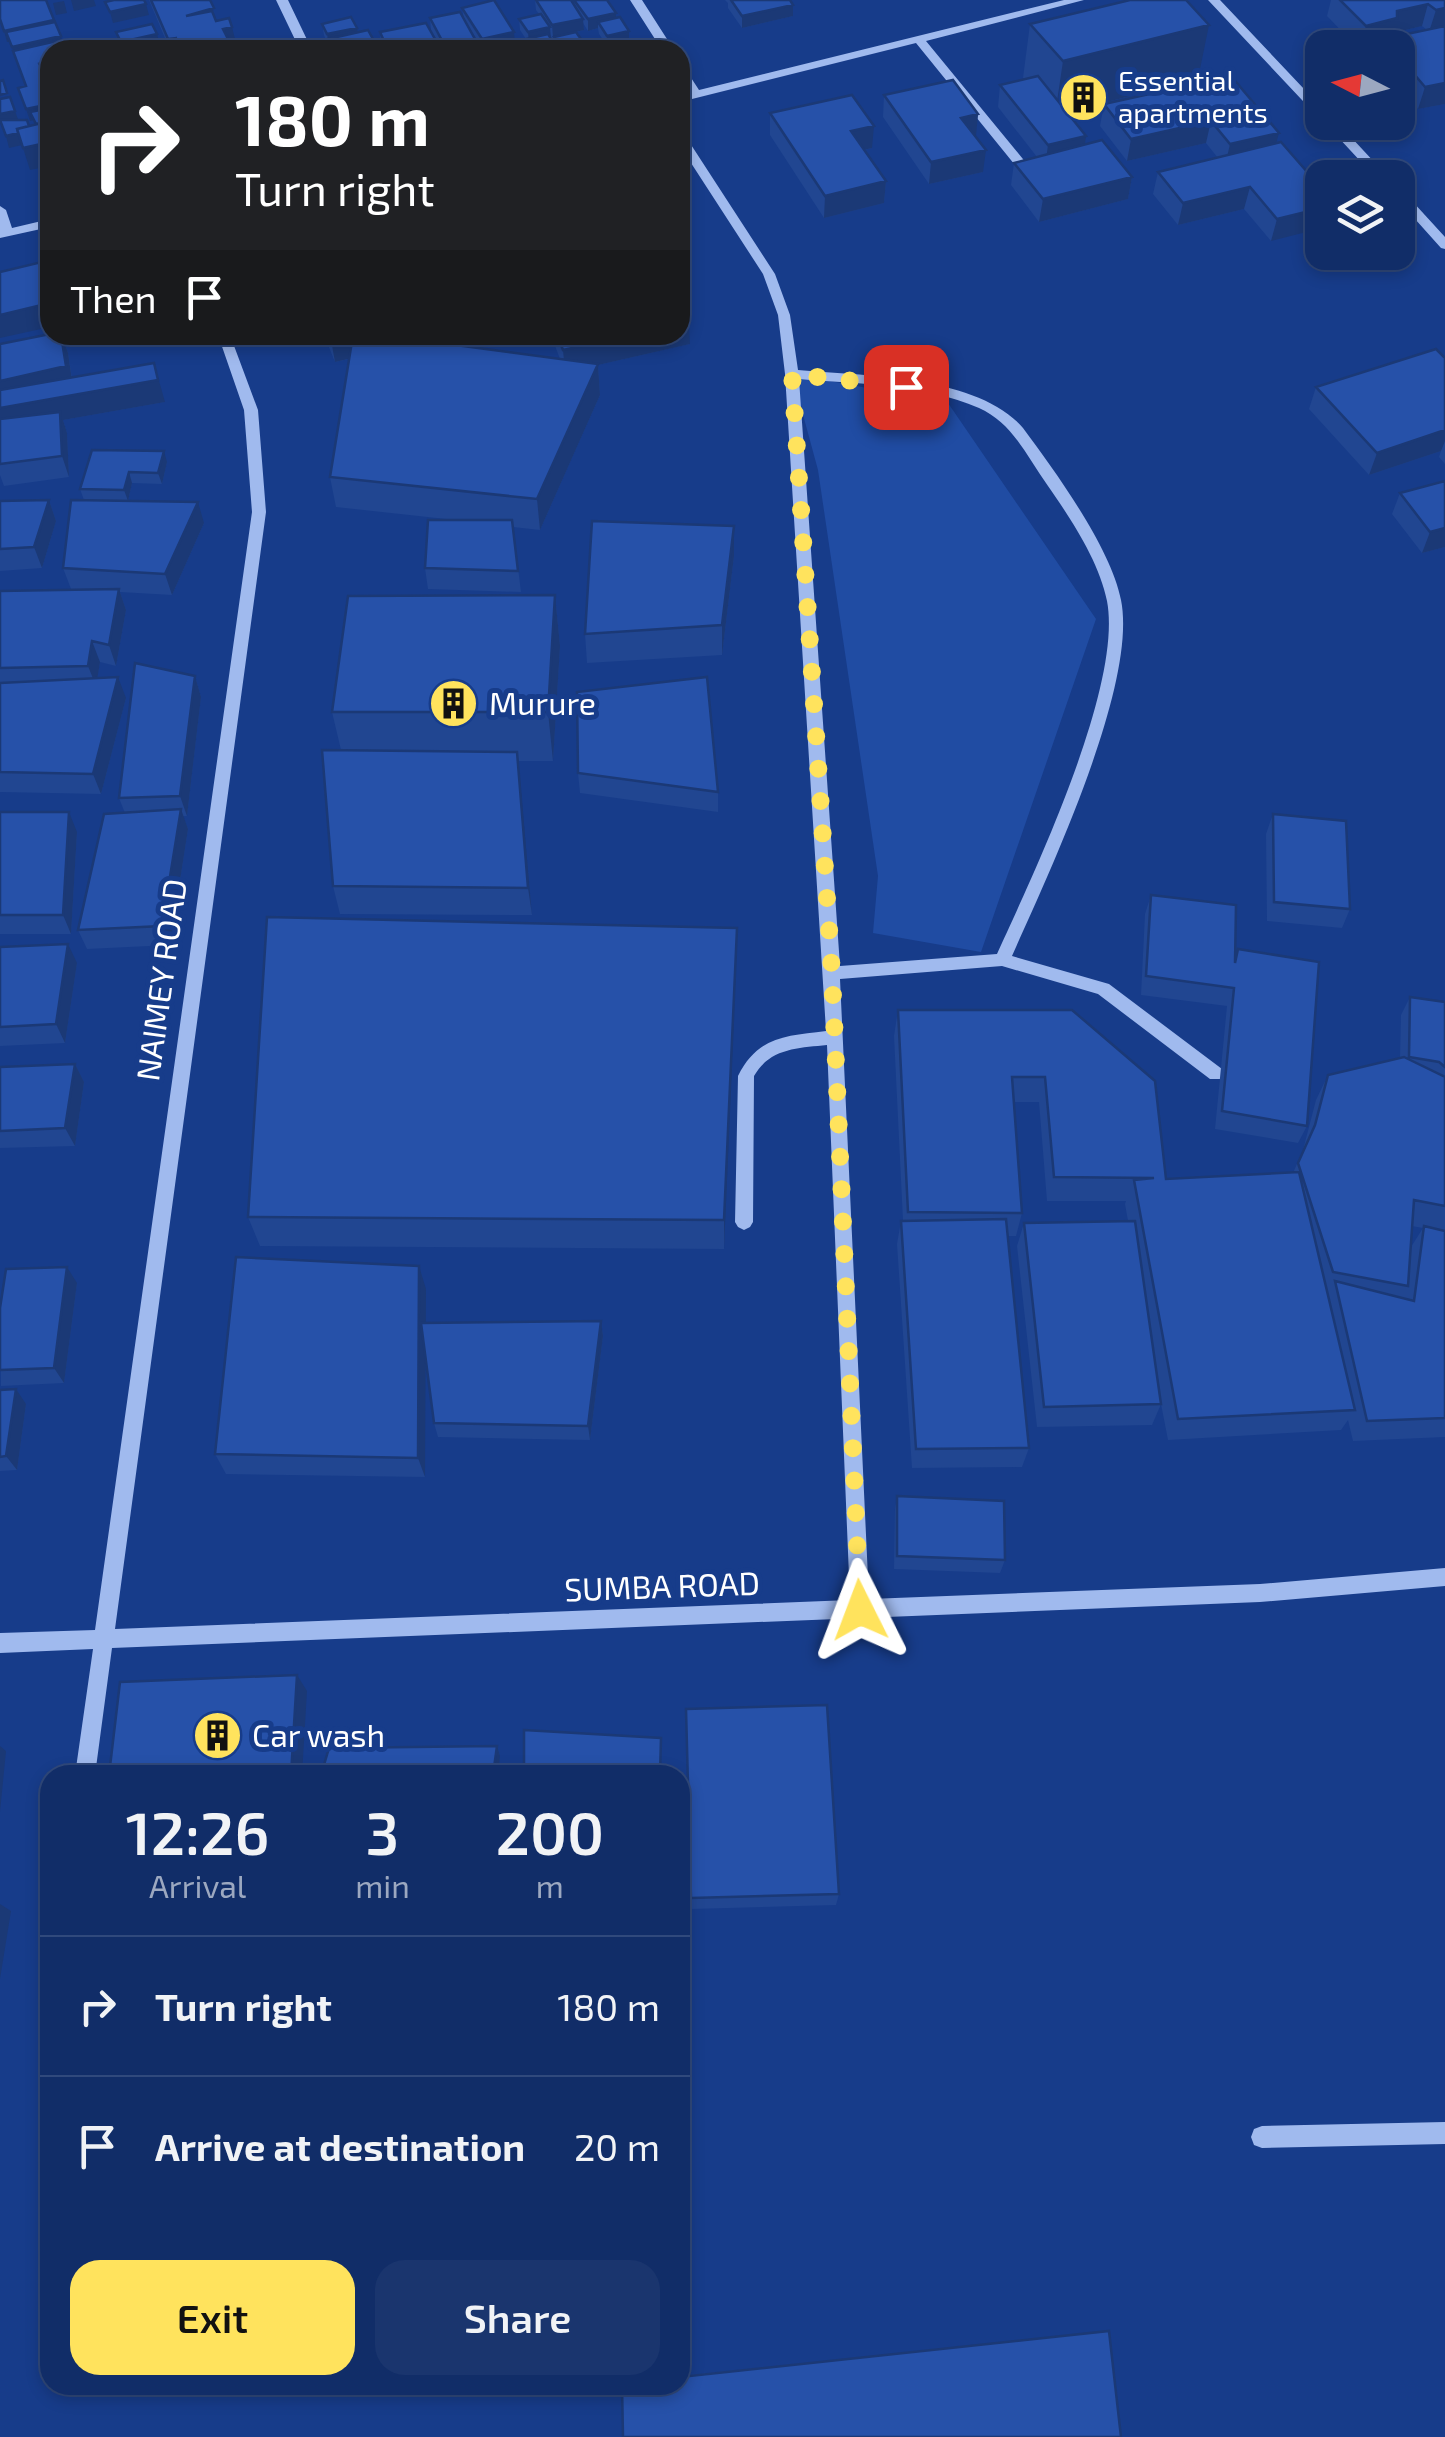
<!DOCTYPE html>
<html lang="en">
<head>
<meta charset="utf-8">
<style>
	:root { --surface:#112d68; --page:#1a356e; --text:#f1f3f6; --muted:#9ca8c0; --line:#30497c; --accent:#ffe35d }
	body { margin:0; font-family:"Exo 2",sans-serif; background:var(--page); color:var(--text); height:100vh; display:flex; flex-direction:column; font-size:38px; white-space:nowrap }
	* { box-sizing:border-box; margin:0 }
	p { font-size:32px; color:var(--muted) }
	.icon { flex:none; width:55px; height:55px; fill:none; stroke:currentColor; stroke-width:2; stroke-linecap:round; stroke-linejoin:round }
	.map { position:relative; flex:1; overflow:hidden }
	.side { position:absolute; left:40px; top:1765px; width:650px; height:630px; display:flex; flex-direction:column; background:var(--surface); border-radius:30px; box-shadow:0 5px 15px #0003,0 0 0 2px var(--line) }
	.side>* { flex:none }
	.top-card { position:absolute; left:40px; top:40px; width:650px; height:305px; border-radius:30px; box-shadow:0 5px 15px #0003,0 0 0 2px var(--line); background:#202124; color:#fff; overflow:hidden }
	.needle { width:65px; rotate:276deg }
	.fabs { position:absolute; left:1305px; top:30px; display:grid; gap:20px }
	.fabs a { display:grid; place-items:center; width:110px; height:110px; border-radius:20px; background:var(--surface); box-shadow:0 5px 15px #0003,0 0 0 2px var(--line); font-size:50px }
	.pin { position:absolute; display:grid; place-items:center; width:85px; height:85px; color:#fff; margin:-42px; border-radius:20px; box-shadow:0 5px 15px #0006 }
	.me { position:absolute; width:110px; margin:-55px; rotate:357deg; stroke-linejoin:round; filter:drop-shadow(0 0 8px #0008) }
	.turn { display:flex; align-items:center; gap:35px; height:210px; padding:0 30px; font-size:45px }
	.turn .icon { width:130px; height:130px; stroke-width:2.5 }
	.turn b { display:block; font-size:70px; line-height:85px }
	.then { display:flex; align-items:center; height:95px; padding:0 30px; background:#0003; gap:20px; font-size:38px }
	.eta { display:flex; justify-content:space-evenly; align-items:center; height:170px; text-align:center }
	.eta b { font-size:60px; font-weight:600; line-height:70px }
	.cta { display:flex; gap:20px; margin-top:auto; padding:20px 30px }
	.cta a { flex:1; height:115px; border-radius:30px; background:var(--accent); color:#111; font-size:40px; font-weight:600; line-height:115px; text-align:center }
	.cta a+a { background:var(--page); color:var(--text) }
	ul { padding:0; list-style:none }
	li { display:flex; align-items:center; gap:30px; height:140px; padding:0 30px; border-top:2px solid var(--line) }
	li div { flex:1 }
	li b { display:block; font-size:38px }
	li em { font-style:normal }
	.map>svg:first-child { display:block }
	.green { fill:#204ca3 }
	.lines { fill:none; stroke-linecap:round; stroke-linejoin:round }
	.minor { fill:#a0baee; fill-rule:evenodd }
	.wall { fill:#214691; fill-rule:evenodd }
	.shaded-wall { fill:#1b3976 }
	.building { fill:#2651a9; stroke:#1b3976; stroke-width:2.5 }
	.route { stroke:#ffe35d; stroke-width:18; stroke-dasharray:0 32.4 }
	.labels { text-anchor:middle; stroke-width:10; stroke-linejoin:round; paint-order:stroke }
	.far-poi-label { font-size:28px; fill:#fff; stroke:#173c8a; text-anchor:start }
	.poi-label { font-size:32px; fill:#fff; stroke:#173c8a; text-anchor:start }
	.street-label { font-size:32px; fill:#fff; stroke:#173c8a }
</style>
</head>
<body>
<div class="map">
<svg width="1445" height="2437" viewBox="0 0 1445 2437">
	<rect width="100%" height="100%" fill="#173c8a"/>
	<path class="green" d="M792 374 948 403 1096 619 981 952 873 933 878 876 818 470Z"/>
	<g class="lines">
		<path class="minor" d="M276 0H288L312 50H300Z
			M630 0H642L674 50H662Z
			M1064 0H1084L926 41 1027 164V170H1019L916 43 680 102V94L689 92 680 78V66L684 67 699 90Z
			M1208 0H1220L1322 108V117H1318Z
			M1324 122H1337L1389 178H1376Z
			M680 133 686 137 775 274 790 315 798 370C863 376 978 375 1023 428 1055 471 1111 548 1121 600 1138 685 1048 875 1012 956L1109 984 1222 1069 1224 1074 1222 1079H1210L1098 994 1002 966 840 979 869 1599 1260 1584 1445 1568V1586L1260 1602 112 1648 95 1775H75L93 1649 0 1653V1633L95 1630 252 512 244 410 218 335H230L258 410 266 512 115 1629 850 1600 827 1045C798 1048 770 1048 754 1076L753 1222 750 1227 744 1230 738 1227 735 1222 738 1076C758 1036 786 1036 826 1031L785 374 778 315 763 274 680 146ZM799 379C858 384 923 384 979 408 1013 423 1027 457 1048 486 1071 519 1099 561 1107 601 1123 686 1034 873 997 954L840 966Z
			M1398 189 1402 190 1445 237V249L1441 248 1398 200Z
			M0 206 6 210 12 228 50 219V227L0 238Z
			M1445 2122V2144L1262 2148 1254 2145 1251 2137 1254 2129 1262 2126Z"/>
	</g>
	<path class="wall" d="M149 0H210L216 21 235 39 228 40 232 50H170Z
		M535 0H607L616 13V18L629 42 608 47 599 34 598 28 588 31 583 23 584 30 576 32 583 50H527L526 39 520 30 519 19 539 14 536 10Z
		M725 0H790L793 16 742 28 728 8V3Z
		M1331 0H1445V104L1418 109 1398 85V48H1381L1382 43 1358 48 1327 16ZM1422 26 1427 30 1392 37 1393 33Z
		M462 8 515 44 511 45 514 50H442L431 30 430 18 476 50 482 48 464 19Z
		M322 24 358 32 379 50H330L324 35Z
		M1030 24 1198 79 1067 112 1085 145 1132 177 1128 199 1039 222 1011 185 1014 163 1037 157 998 107 1000 85 1025 79 1023 78Z
		M380 32 440 48V50H384L381 44Z
		M1231 76 1276 144 1322 189 1271 241 1244 209 1178 225 1153 194 1158 172 1218 158 1206 143 1127 161 1100 126 1104 104Z
		M884 95 978 114 975 136 983 172 929 184 883 117Z
		M770 113 872 148 864 150 886 181 884 203 824 218 770 135Z
		M62 335 68 353 72 378 165 402 63 420 67 433 69 477 4 486 0 475V343L1 345Z
		M324 335H388L393 337 392 335H425V339L418 340 560 359 551 335H680L690 344 598 365 600 395 540 530 513 527 521 592 428 589 425 568 455 520 336 507 330 477 349 359 335 362Z
		M1445 358V464L1439 457 1441 451 1369 475 1309 409 1316 387Z
		M92 450 167 462 162 484 132 483 128 501 204 523 172 595 120 592 126 610 116 666 100 662 97 678 126 698 101 794 0 792V591L71 589 63 568 84 500 80 489Z
		M1445 481V547L1422 553 1392 514 1400 493Z
		M49 500 56 521 42 568 0 571V501Z
		M734 526V556L722 655 587 663 585 634Z
		M555 595 560 646 553 761H518L532 915 340 914 333 886 341 750 332 712Z
		M195 676 201 697 187 816H183L188 829 170 945 87 949 78 930 125 813 119 798Z
		M578 773 718 792V812L580 793Z
		M0 812 77 832 71 934H0Z
		M1273 814 1350 909 1342 928 1267 921 1266 834Z
		M1151 895 1235 957 1238 949 1307 1126 1298 1143 1215 1129 1227 1006 1141 995 1145 914Z
		M737 928 724 1249 260 1246 248 1217Z
		M0 947 77 963 65 1043 0 1046Z
		M1410 997 1445 1002V1437L1353 1441 1348 1420 1341 1430 1168 1440 1161 1404 1152 1425 1037 1427 1017 1246 1024 1223 1128 1221 1125 1204 1126 1201H1047L1039 1102H1014L1022 1213 1016 1236H1008L1029 1448 1022 1467 912 1468 897 1244 901 1221H903L894 1036 898 1010H1072L1166 1179 1293 1173 1303 1150 1316 1100 1328 1075 1400 1058 1401 1015ZM1412 1226 1423 1228 1411 1247Z
		M75 1064 84 1082 75 1146 0 1148V1067Z
		M77 1283 64 1383 1 1386 0 1308Z
		M426 1289 425 1323 601 1321 603 1336 590 1440 438 1437 434 1423 425 1357V1477L226 1474 215 1454Z
		M0 1390 26 1404 17 1470 0 1471Z
		M897 1496 1005 1560 1000 1573 894 1569 895 1509Z
		M839 1894 836 1905 691 1909V1898Z
		M1109 2331 680 2385V2376Z"/>
	<path class="shaded-wall" d="M71 0H94L96 6 74 11Z
		M64 1 67 13 56 15 53 3Z
		M146 4 149 15 113 23 110 12Z
		M1428 4 1422 26 1393 33 1391 41 1383 39 1382 43 1360 48 1366 26 1397 11Z
		M793 5V16L742 28V16Z
		M1445 8V29L1429 32 1436 10Z
		M616 13V24L598 22V28L588 31V19Z
		M583 19 584 30 553 37 552 25Z
		M54 20 57 31 6 32 9 42H7L4 31Z
		M1209 25 1198 79 1055 115 1063 61Z
		M232 27 235 39 226 40 223 29Z
		M550 27 551 39 529 44 528 32Z
		M357 28 359 39H328L329 46 327 34Z
		M629 31V42L608 47 607 36Z
		M514 32 515 44 489 50 487 46V50H484L482 39Z
		M157 34 160 45 139 50H123L121 42Z
		M61 36 64 48 15 58 12 47Z
		M476 41V50H446V48Z
		M583 42V50H562L561 47Z
		M231 45 232 50H215L214 49Z
		M1445 83V104L1418 109 1425 87Z
		M50 104V116L30 121 26 109Z
		M15 111 19 122 0 121V114Z
		M978 114 976 136 959 140 961 118Z
		M1211 121 1206 143 1127 161 1131 139Z
		M874 126 872 148 850 153 851 131Z
		M18 133 22 145 9 148 6 136Z
		M1279 133 1273 155 1225 166 1230 144Z
		M1086 136 1083 158 1045 167 1048 145Z
		M50 142V166L30 170 23 148Z
		M986 150 983 172 929 184 931 162Z
		M1132 177 1128 199 1039 222 1043 199Z
		M886 181 884 203 824 218 825 196Z
		M1250 187 1244 209 1178 225 1183 203Z
		M1322 208V228L1271 241 1277 219Z
		M50 303V327L0 338V315Z
		M689 322 690 344 598 365 600 395 540 530 537 499 565 372 563 350 632 335H680V324Z
		M62 335 68 353 73 387 0 404V381Z
		M352 335H388L390 349 335 362 331 340Z
		M394 335H425V339L396 345Z
		M154 363 165 402 63 420 67 433 69 477 62 456 0 431V408Z
		M1445 430V441L1441 451 1369 475 1377 453Z
		M164 451 167 462 162 484 158 473Z
		M129 472 132 483 128 501 124 490Z
		M49 500 56 521 42 568 34 547Z
		M198 502 204 523 172 595 165 574Z
		M734 526V556L722 655V625Z
		M1445 528V547L1422 553 1430 532Z
		M119 589 126 610 116 666 109 645Z
		M555 595 560 646 553 761 548 712Z
		M92 641 100 662 96 686 88 666Z
		M195 676 201 697 187 816 180 796Z
		M118 677 126 698 101 794 93 774Z
		M517 752 520 781 532 915 528 888Z
		M181 809 188 829 170 945 162 926Z
		M69 812 77 832 71 934 63 915Z
		M737 928 736 961 724 1249V1220Z
		M68 944 77 963 65 1043 56 1024Z
		M75 1064 84 1082 75 1146 65 1128Z
		M419 1266 426 1289 425 1477 418 1458Z
		M67 1267 77 1283 64 1383 54 1368Z
		M601 1321 603 1336 590 1440 588 1426Z
		M16 1389 26 1404 17 1470 6 1456Z
		M297 1675 307 1691 302 1775H291Z
		M0 1746 6 1751 0 1812Z
		M497 1746 500 1756 498 1775H493Z
		M0 1904 11 1911 0 1979Z"/>
	<path class="building" d="M0 0H46L54 20 4 31 0 19Z
		M114 0H144L146 4 110 12 105 2Z
		M151 0H210L214 8 186 16 212 11 216 21 229 18 232 27 223 29 231 45 214 49 215 50H173L169 41 177 38 168 39Z
		M494 0 514 32 482 39 462 8Z
		M536 0H571L583 19 552 25Z
		M574 0H607L616 13 588 19Z
		M731 0H790L793 5 742 16Z
		M1130 0H1186L1209 25 1063 61 1030 24Z
		M1340 0H1445V8L1436 10 1428 4 1397 11V18L1366 26Z
		M460 12 476 41 446 48 430 18Z
		M541 14 550 27 528 32 519 19Z
		M351 17 357 28 327 34 322 24Z
		M620 17 629 31 607 36 598 22Z
		M55 22 61 36 12 47 6 32Z
		M426 23 440 48 432 50H388L380 32Z
		M152 24 157 34 121 42 116 32Z
		M1445 26V83L1425 87 1398 55V48H1391L1383 39Z
		M368 30 379 50H333L328 39Z
		M576 32 583 42 561 47 554 37Z
		M548 34 556 48 533 50 526 39Z
		M61 40 65 50H50V61L38 64 50 62V104L26 109 18 88 26 86 13 51Z
		M509 42 514 50H489L487 46Z
		M147 45 149 50H124Z
		M1038 76 1086 136 1048 145 1000 85Z
		M1231 76 1279 133 1230 144 1211 121 1131 139 1104 104Z
		M3 80 7 93 0 95V81Z
		M953 80 978 114 961 118 986 150 931 162 884 95Z
		M852 95 874 126 851 131 886 181 825 196 770 113Z
		M10 97 15 111 0 114V99Z
		M50 108V121L36 124 30 112Z
		M0 120H27L29 126 17 129 18 133 6 136Z
		M50 121V142L23 148 17 129Z
		M1102 140 1132 177 1043 199 1014 163Z
		M1281 142 1322 189V208L1277 219 1250 187 1183 203 1158 172Z
		M50 260V303L0 315V272Z
		M680 305 689 322 680 324Z
		M50 334 61 335 66 366 0 381V344Z
		M329 335H352L331 340Z
		M353 335H380L598 364 537 499 330 477Z
		M557 335H632L563 350Z
		M1436 349 1445 358V430L1377 453 1316 387Z
		M154 363 158 380 0 408V390Z
		M60 412 62 456 0 464V419Z
		M92 450 164 451 158 473 129 472 124 490 80 489Z
		M1445 481V528L1430 532 1400 493Z
		M49 500 34 547 0 549V501Z
		M71 500 198 502 165 574 63 568Z
		M428 520H512L518 571 425 568Z
		M592 521 734 526 722 625 585 634Z
		M119 589 109 645 92 641 88 666 0 668V591Z
		M555 595 548 712H332L348 596Z
		M135 663 195 676 180 796 119 798Z
		M118 677 93 774 0 772V683Z
		M707 677 718 792 578 773 577 692Z
		M322 750 517 752 528 888 333 886Z
		M181 809 162 926 78 930 104 814Z
		M0 812H69L63 915H0Z
		M1273 814 1346 821 1350 909 1274 902Z
		M1151 895 1236 905 1235 963 1238 949 1319 962 1307 1126 1222 1111 1234 988 1146 976Z
		M267 917 737 928 724 1220 248 1217Z
		M68 944 56 1024 0 1027V947Z
		M1410 997 1445 1002V1067L1439 1062 1409 1057Z
		M898 1010H1072L1155 1081 1166 1179 1299 1172 1355 1410 1178 1419 1134 1180 1154 1178 1054 1177 1045 1077H1012L1022 1213 908 1212Z
		M1404 1057 1445 1077V1206L1414 1200 1408 1286 1333 1272 1298 1163 1315 1125 1328 1075Z
		M75 1064 65 1128 0 1131V1067Z
		M1006 1219 1029 1448 916 1449 901 1221Z
		M1135 1221 1161 1404 1044 1407 1024 1223Z
		M1424 1226 1445 1231V1418L1367 1421 1335 1281 1414 1301Z
		M236 1257 419 1266 418 1458 215 1454Z
		M67 1267 54 1368 0 1370V1308L6 1269Z
		M601 1321 588 1426 434 1423 421 1323Z
		M16 1389 6 1456 0 1457V1390Z
		M897 1496 1004 1501 1005 1560 897 1556Z
		M297 1675 291 1775H109L120 1682Z
		M827 1705 839 1894 691 1898 686 1709Z
		M524 1730 661 1738 660 1775H524Z
		M497 1746 493 1775H321L329 1748Z
		M1109 2331 1121 2437H623L622 2385H680V2377Z"/>
	<g class="lines">
		<path class="route" d="M860 1610 832 973 792 374 906 387"/>
	</g>
	<defs>
		<symbol id="building-disc" viewBox="-11 -11 22 22"><circle r="9.5" fill="#ffe35d" stroke="#173c8a"/><path d="M-4-6H4V6H1V3H-1V6H-4ZM-2.5-4.3h1.7v1.8h-1.7ZM.8-4.3h1.7v1.8H.8ZM-2.5-1h1.7V.8h-1.7ZM.8-1h1.7V.8H.8Z" fill="#111"/></symbol>
	</defs>
	<g fill-rule="evenodd">
		<use href="#building-disc" x="1056" y="70" width="55" height="55"/>
		<use href="#building-disc" x="426" y="676" width="55" height="55"/>
		<use href="#building-disc" x="190" y="1708" width="55" height="55"/>
	</g>
	<g class="labels">
		<g class="far-poi-label">
			<text x="1118" y="91">Essential<tspan x="1118" dy="32">apartments</tspan></text>
		</g>
		<g class="poi-label">
			<text x="489" y="715">Murure</text>
			<text x="252" y="1747">Car wash</text>
		</g>
		<g class="street-label">
			<text transform="translate(162 980) rotate(-82)" y="11">NAIMEY ROAD</text>
			<text transform="translate(662 1587) rotate(-2)" y="11">SUMBA ROAD</text>
		</g>
	</g>
</svg>
<div class="fabs">
<a><svg class="needle" viewBox="-14 -14 28 28"><path d="M0-13l5 13h-10z" fill="#e53935"/><path d="M0 13l5-13h-10z" fill="#9ca8c0"/></svg></a>
<a><svg class="icon" aria-label="layers" viewBox="0 0 24 24"><path d="M12 4l9 5-9 5-9-5zM3 14l9 5 9-5"/></svg></a>
</div>
<div class="pin" style="left:906px;top:387px;background:#d93025"><svg class="icon" aria-label="arrive" viewBox="0 0 24 24"><path d="M6 21V4h12l-3 4 3 4H6"/></svg></div>
<svg class="me" style="left:860px;top:1610px" viewBox="-20 -20 40 40"><path d="M0-17L14 15 0 8-14 15z" fill="#ffe35d" stroke="#fff" stroke-width="4"/></svg>
<div class="top-card">
<div class="turn"><svg class="icon" aria-label="right" viewBox="0 0 24 24"><path d="M7 20v-9h11M14 6l5 5-5 5"/></svg><div><b>180 m</b>Turn right</div></div>
<div class="then">Then<svg class="icon" aria-label="arrive" viewBox="0 0 24 24"><path d="M6 21V4h12l-3 4 3 4H6"/></svg></div>
</div>
<section class="side">
<div class="eta">
<div><b>12:26</b><p>Arrival</p></div>
<div><b>3</b><p>min</p></div>
<div><b>200</b><p>m</p></div>
</div>
<ul>
<li><svg class="icon" aria-label="right" viewBox="0 0 24 24"><path d="M7 20v-9h11M14 6l5 5-5 5"/></svg><div><b>Turn right</b></div><em>180 m</em></li>
<li><svg class="icon" aria-label="arrive" viewBox="0 0 24 24"><path d="M6 21V4h12l-3 4 3 4H6"/></svg><div><b>Arrive at destination</b></div><em>20 m</em></li>
</ul>
<div class="cta"><a>Exit</a><a>Share</a></div>
</section>
</div>
</body>
</html>
